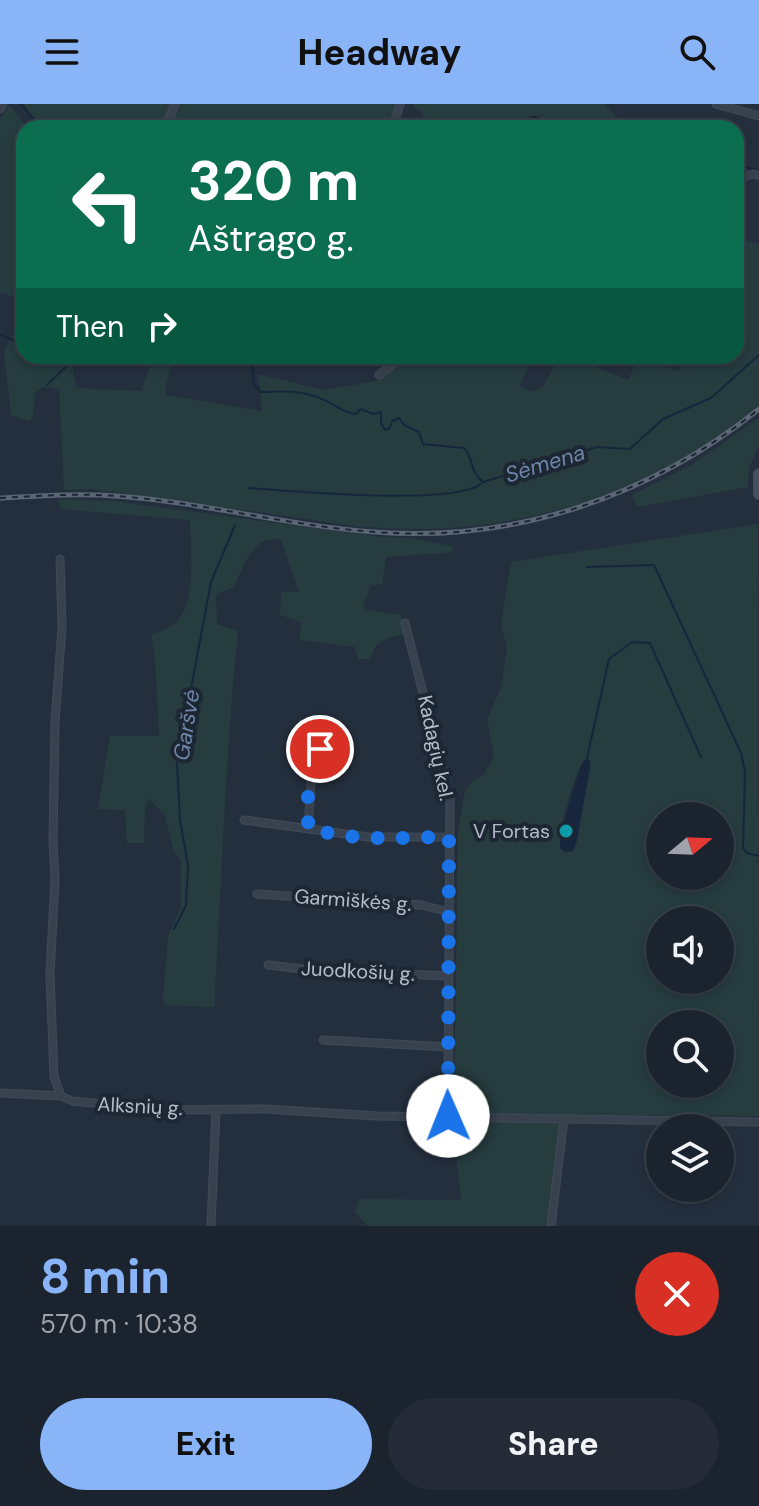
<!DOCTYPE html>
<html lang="en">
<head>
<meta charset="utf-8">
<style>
	:root { --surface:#1b232e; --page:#242b36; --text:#f1f3f6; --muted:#a0a4aa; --line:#39404a; --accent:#8ab4f8 }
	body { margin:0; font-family:"DM Sans",sans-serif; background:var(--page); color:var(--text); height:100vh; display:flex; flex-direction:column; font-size:30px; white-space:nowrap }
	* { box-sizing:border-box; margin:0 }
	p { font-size:26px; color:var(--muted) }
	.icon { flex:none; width:44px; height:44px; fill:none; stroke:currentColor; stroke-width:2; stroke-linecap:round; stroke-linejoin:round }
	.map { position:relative; height:1122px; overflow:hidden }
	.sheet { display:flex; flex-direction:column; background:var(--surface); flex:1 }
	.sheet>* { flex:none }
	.hud { position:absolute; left:16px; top:16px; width:728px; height:244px; border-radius:24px; box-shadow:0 4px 12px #0003,0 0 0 2px var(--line); background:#0b6e4f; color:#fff; overflow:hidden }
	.needle { width:52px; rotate:71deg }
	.buttons { position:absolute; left:646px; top:698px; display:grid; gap:16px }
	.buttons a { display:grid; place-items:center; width:88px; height:88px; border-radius:50%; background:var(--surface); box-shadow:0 4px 12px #0003,0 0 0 2px var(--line); font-size:40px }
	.pin { position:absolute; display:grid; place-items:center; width:68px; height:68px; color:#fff; margin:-34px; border:4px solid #fff; border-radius:50%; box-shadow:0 2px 8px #0007 }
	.me { position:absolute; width:88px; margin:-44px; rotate:359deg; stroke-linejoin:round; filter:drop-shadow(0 0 6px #0008) }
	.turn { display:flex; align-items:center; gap:28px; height:168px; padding:0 40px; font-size:36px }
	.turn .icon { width:104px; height:104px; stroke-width:2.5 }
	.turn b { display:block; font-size:56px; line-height:68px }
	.then { display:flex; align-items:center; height:76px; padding:0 40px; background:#0003; gap:16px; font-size:30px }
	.round { display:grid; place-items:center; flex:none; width:84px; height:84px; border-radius:42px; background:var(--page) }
	.head { display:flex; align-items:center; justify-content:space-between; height:136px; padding:0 40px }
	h1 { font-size:48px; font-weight:800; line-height:60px; color:var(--accent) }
	.button { display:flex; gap:16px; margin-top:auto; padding:16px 40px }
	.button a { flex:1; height:92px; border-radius:48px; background:var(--accent); color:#111; font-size:32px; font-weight:800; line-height:92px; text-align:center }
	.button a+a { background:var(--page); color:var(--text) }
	header { display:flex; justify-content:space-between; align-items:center; height:104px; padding:0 40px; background:var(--accent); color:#111; font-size:36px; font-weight:800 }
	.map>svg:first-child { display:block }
	.green { fill:#263c3f; fill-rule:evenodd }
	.water { fill:#17263c }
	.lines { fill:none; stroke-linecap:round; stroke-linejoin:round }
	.stream { stroke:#17263c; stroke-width:2 }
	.minor-casing { stroke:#414a57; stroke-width:9 }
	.secondary-casing { stroke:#414a57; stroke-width:12 }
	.minor { stroke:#38414e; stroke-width:7 }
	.secondary { stroke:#465061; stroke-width:10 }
	.rail-casing { stroke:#5a6575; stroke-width:5 }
	.rail { stroke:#1d2633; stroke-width:2; stroke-dasharray:6; stroke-linecap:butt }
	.route { stroke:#1a73e8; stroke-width:14; stroke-dasharray:0 25.2 }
	.culture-dot { fill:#0f9aa8; stroke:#1d2633; stroke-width:3 }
	.labels { text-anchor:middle; stroke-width:8; stroke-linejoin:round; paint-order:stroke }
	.street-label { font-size:20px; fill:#b4bcc9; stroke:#1d2633 }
	.poi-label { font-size:20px; fill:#b4bcc9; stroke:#1d2633; text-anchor:end }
	.water-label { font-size:22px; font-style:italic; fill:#6d86a8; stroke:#1d2633 }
</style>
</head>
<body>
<header><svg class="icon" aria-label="menu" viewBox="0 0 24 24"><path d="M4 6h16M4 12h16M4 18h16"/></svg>Headway<svg class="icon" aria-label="search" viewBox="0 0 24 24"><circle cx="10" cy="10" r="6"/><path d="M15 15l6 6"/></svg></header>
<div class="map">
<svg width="759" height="1122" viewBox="0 0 759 1122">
	<rect width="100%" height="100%" fill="#242f3e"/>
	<path class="green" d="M22 0H173L162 24H43Z
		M179 0H398L394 24H168Z
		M413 0H604L623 20 660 24H421L423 15 421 7 414 3Z
		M9 1 28 24H24V252H70L77 284 141 287 154 252H173L165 286 167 291 262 307 258 270 323 286 377 277 406 252H533L520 282 531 288 543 282 561 252H569L628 276 638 256 680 267 687 252H736L737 133 759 140V301C661 391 512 432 381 424 345 422 308 415 272 410 212 402 152 394 91 385L64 386 59 285 43 283 35 289 33 313 29 317 11 311 4 247 16 225 23 196 0 188V15Z
		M759 314V342L749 364 748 383 637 403 632 391 691 361Z
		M59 395 113 397 381 433 409 434 452 442 454 446 447 449 386 453 382 480 371 482 363 502 367 506 401 511 406 529C386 535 377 535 370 555H358L355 543 300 536 301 518 280 511 281 488H299L281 436C253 429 244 463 234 483L216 490 217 520 238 527C225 652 222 777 214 903L165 901 163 893 168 833 181 802V757L174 748 165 712 149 694 145 705 144 739H127L125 706 98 705 110 632H159L155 554 151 530C157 528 169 525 174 520 198 501 190 443 190 416L60 405Z
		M758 420 759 1012 454 1010 458 729 465 686 473 677 485 669 494 652 487 615 501 584 507 545 501 519 511 458ZM584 655 590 663 577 736 575 743 561 746C556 730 575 671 584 655ZM660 712H720V772H660ZM660 816H720V876H660ZM660 920H720V980H660Z
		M452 1016 561 1018 547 1122H368L355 1108 359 1095 461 1096Z"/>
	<path class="water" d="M587 654 590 657V663L577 736 573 747 565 748 560 744 561 727 581 661Z"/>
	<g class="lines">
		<path class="stream" d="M21 0 41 24
			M471 15 508 21 534 13 570 24
			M736 60 759 67
			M0 231 24 240
			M238 252 252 259 254 280 261 288C282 287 302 286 322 295 332 299 345 310 356 310L361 305 373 310 381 308V319L385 326 389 325 392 317 399 314 404 321 419 328 423 340 464 344C474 354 469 367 483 378L597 343 630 345 663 315 711 294 759 251
			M47 281 77 252
			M249 384C292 387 452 402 481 380
			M587 463 654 461 741 649 745 668 743 744 747 749 759 752
			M587 654 609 555 632 538 650 539 701 653
			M174 825 186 801 188 761 180 716 177 659 211 478 235 421"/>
		<defs>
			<path id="minor" d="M716 0 759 12
				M0 5 3 0
				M165 24 175 0
				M396 24 395 16 400 0
				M736 75 753 70 759 71
				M379 271 402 252
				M60 455 62 523 55 618 53 737 55 775 50 870 54 973 61 992 72 997 167 1006 265 1005 377 1012 759 1018
				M405 519 450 694 448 1012
				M244 716 368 733H449
				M308 723 313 652 327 639 339 636
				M257 790 421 801 449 808
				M268 861 311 866 448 872
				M323 936 447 943
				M0 989 61 992
				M211 1122 216 1005
				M551 1122 564 1015"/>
			<path id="secondary" d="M759 370V390"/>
		</defs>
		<use href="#minor" class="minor-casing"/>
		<use href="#secondary" class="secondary-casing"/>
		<use href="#minor" class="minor"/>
		<use href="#secondary" class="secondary"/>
		<defs>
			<path id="rail" d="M0 394C38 392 77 389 116 392 202 398 288 422 375 428 514 439 651 392 759 305"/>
		</defs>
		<use href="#rail" class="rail-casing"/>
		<use href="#rail" class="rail"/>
	</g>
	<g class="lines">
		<path class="route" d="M320 645C304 663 309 699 308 723 351 739 403 733 449 733L448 1012"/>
	</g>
	<circle class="culture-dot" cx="566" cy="727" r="8"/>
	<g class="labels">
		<g class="street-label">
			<text transform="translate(436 644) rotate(78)" y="7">Kadagių kel.</text>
			<text transform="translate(353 796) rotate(4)" y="7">Garmiškės g.</text>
			<text transform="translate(358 867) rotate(3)" y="7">Juodkošių g.</text>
			<text transform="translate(140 1002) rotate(3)" y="7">Alksnių g.</text>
		</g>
		<g class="poi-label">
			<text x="550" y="734">V Fortas</text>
		</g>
		<g class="water-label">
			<text transform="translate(545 359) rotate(-17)" y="8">Sėmena</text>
			<text transform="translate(186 621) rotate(-81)" y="8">Garšvė</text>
		</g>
	</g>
</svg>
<div class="buttons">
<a><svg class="needle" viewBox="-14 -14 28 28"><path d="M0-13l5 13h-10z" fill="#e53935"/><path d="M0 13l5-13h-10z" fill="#a0a4aa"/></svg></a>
<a><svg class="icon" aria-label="sound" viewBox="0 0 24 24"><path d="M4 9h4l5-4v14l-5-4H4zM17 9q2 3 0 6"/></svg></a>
<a><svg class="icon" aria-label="search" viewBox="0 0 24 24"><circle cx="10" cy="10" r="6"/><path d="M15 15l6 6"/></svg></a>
<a><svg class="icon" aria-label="layers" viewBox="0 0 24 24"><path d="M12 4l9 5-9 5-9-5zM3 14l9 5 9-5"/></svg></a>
</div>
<div class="pin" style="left:320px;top:645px;background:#d93025"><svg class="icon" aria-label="arrive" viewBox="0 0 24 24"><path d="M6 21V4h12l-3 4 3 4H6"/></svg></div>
<svg class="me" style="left:448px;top:1012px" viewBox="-20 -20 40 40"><circle r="19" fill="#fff"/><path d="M0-13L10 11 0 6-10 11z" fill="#1a73e8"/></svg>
<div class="hud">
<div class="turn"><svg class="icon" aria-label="left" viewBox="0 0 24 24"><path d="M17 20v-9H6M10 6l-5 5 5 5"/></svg><div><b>320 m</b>Aštrago g.</div></div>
<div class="then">Then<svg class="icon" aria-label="right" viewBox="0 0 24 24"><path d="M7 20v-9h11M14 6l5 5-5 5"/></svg></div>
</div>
</div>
<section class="sheet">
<div class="head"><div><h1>8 min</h1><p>570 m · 10:38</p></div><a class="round" style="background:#d93025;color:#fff"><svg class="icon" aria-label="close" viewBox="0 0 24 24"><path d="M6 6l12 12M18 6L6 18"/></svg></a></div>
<div class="button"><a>Exit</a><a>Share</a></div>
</section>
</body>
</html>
